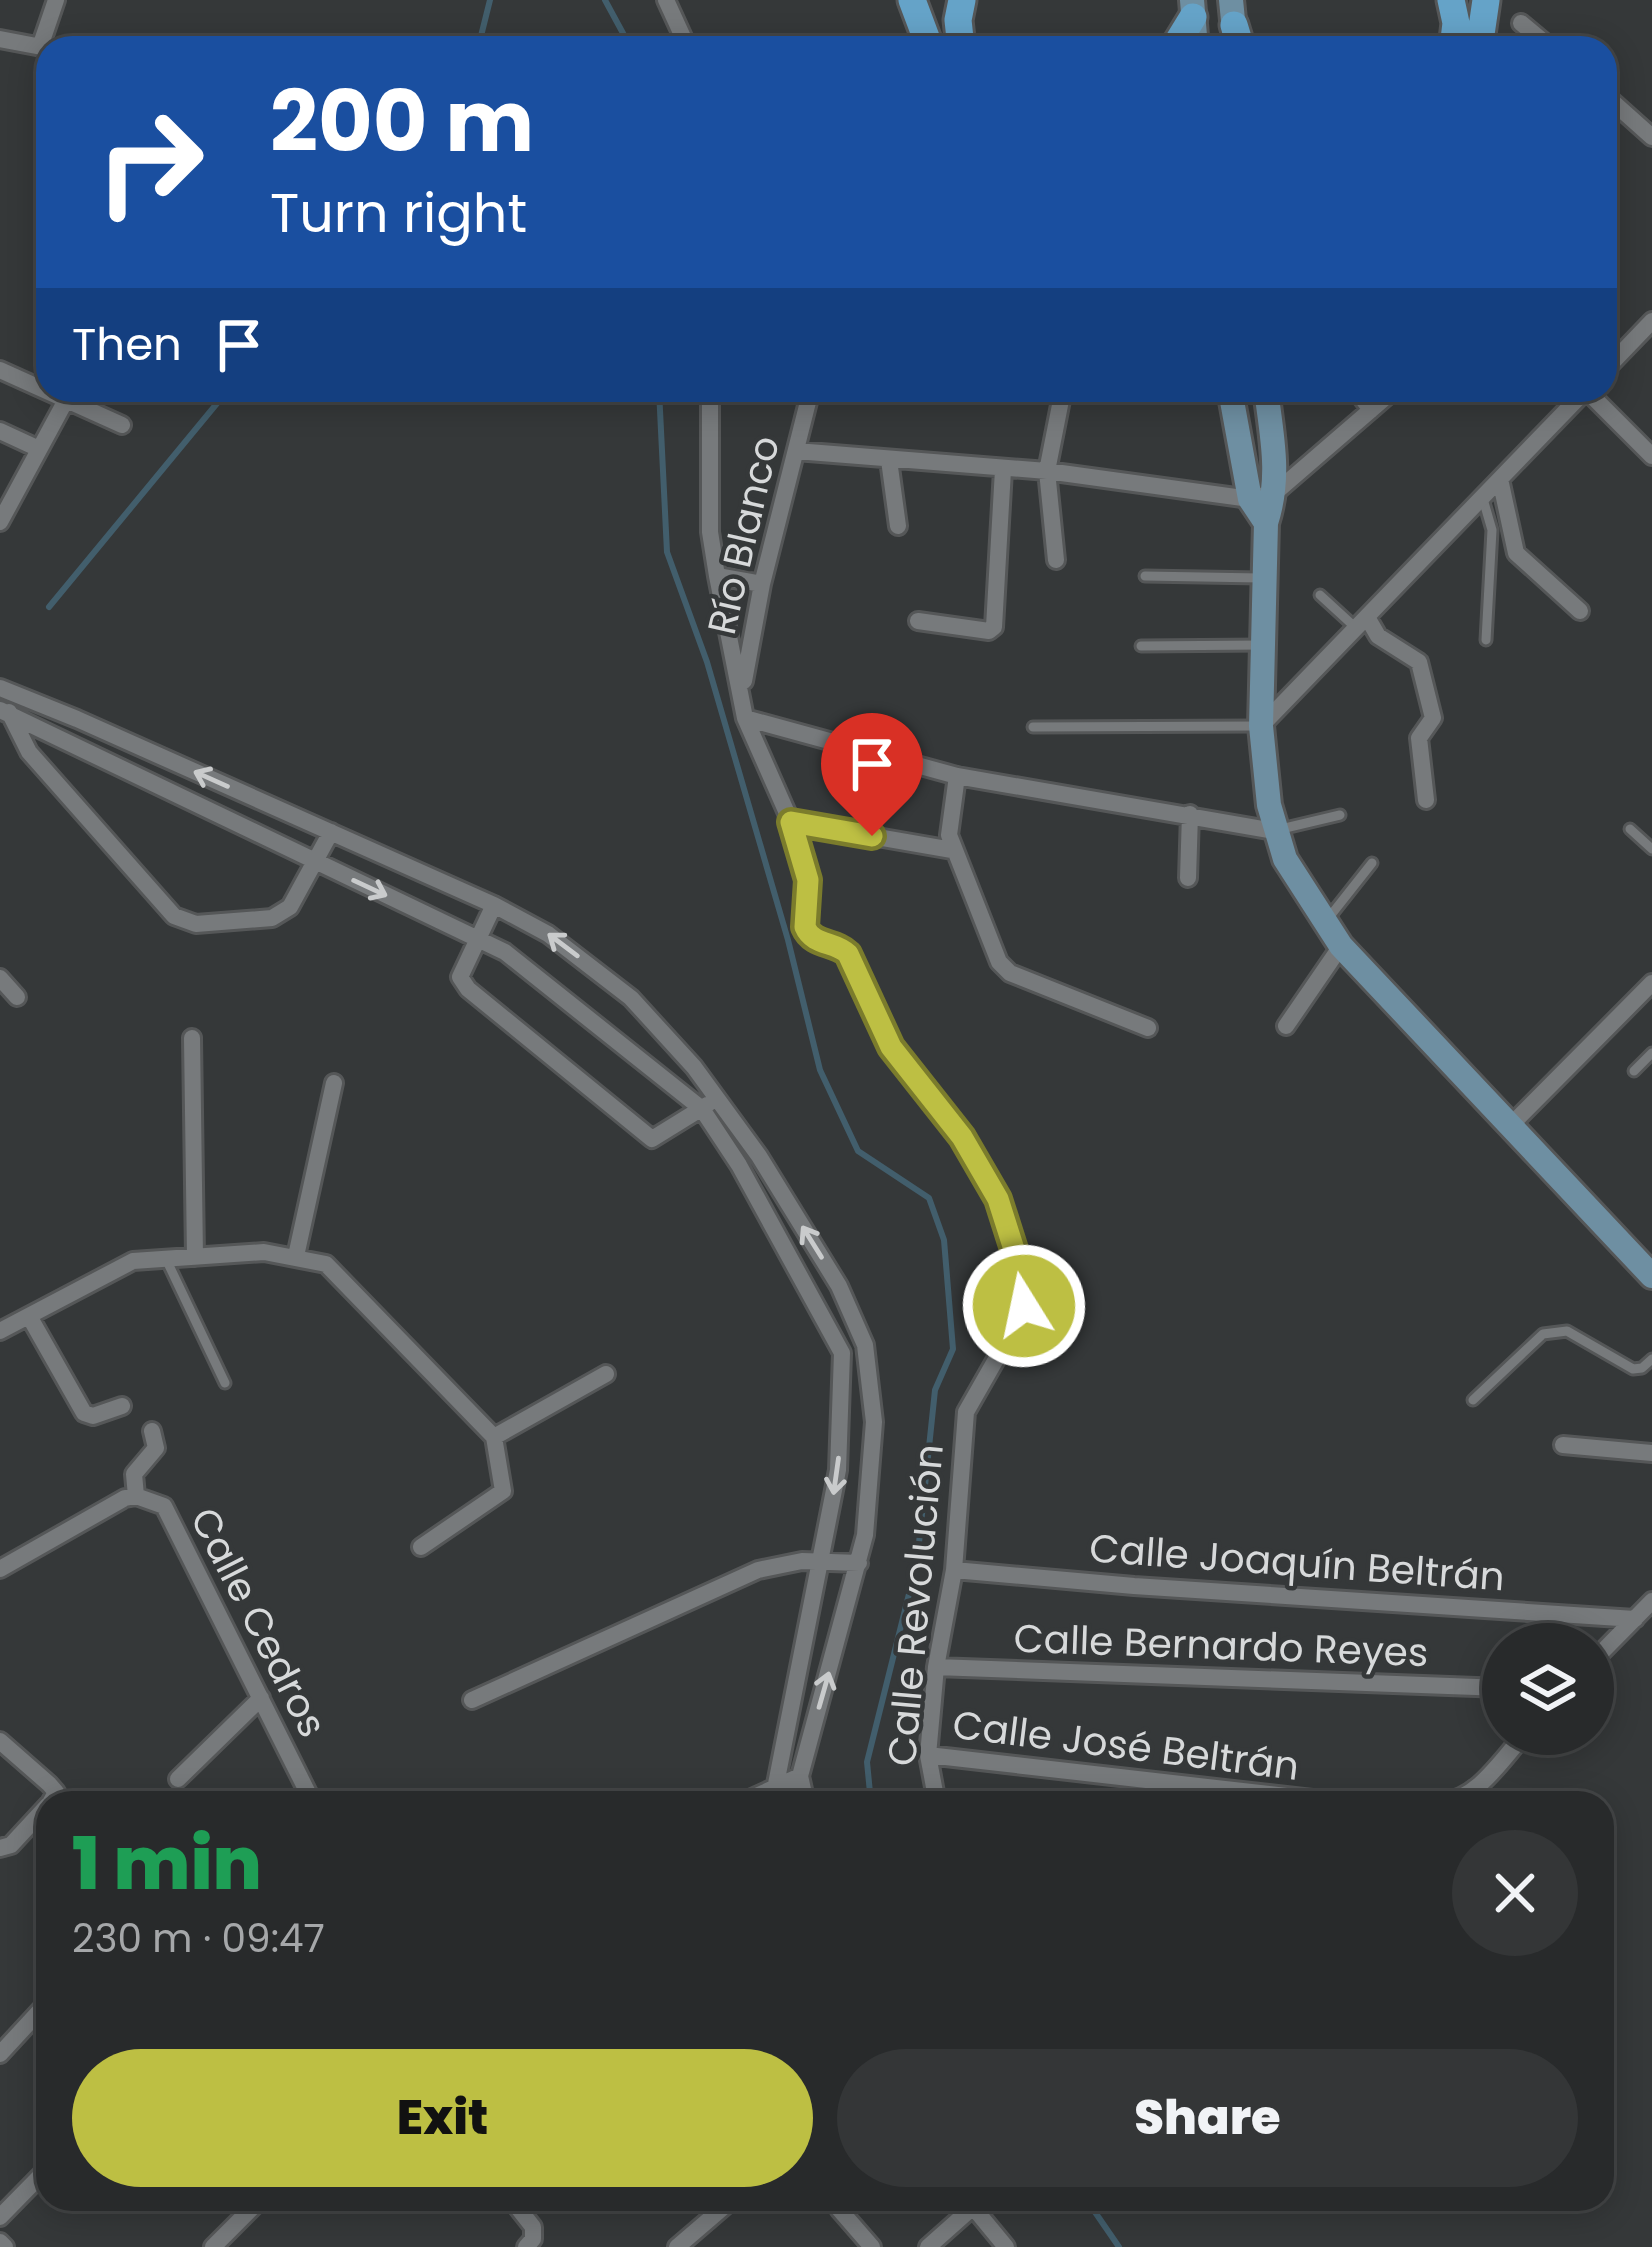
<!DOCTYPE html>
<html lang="en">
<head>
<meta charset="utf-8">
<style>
	:root { --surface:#282a2b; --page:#343637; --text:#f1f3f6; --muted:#a5a7a9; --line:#444647; --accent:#bdbf43 }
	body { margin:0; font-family:Poppins,sans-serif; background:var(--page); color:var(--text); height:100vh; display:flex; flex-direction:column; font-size:45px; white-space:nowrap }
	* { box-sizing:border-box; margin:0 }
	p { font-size:39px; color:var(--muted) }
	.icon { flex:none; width:66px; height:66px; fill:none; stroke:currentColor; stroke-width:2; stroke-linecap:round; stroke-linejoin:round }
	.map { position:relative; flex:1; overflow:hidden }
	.panel { position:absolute; left:36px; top:1791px; width:1578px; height:420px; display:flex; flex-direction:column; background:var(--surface); border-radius:36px; box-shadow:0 6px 30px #0003,0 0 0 3px var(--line) }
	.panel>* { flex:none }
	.top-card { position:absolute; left:36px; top:36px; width:1581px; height:366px; border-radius:36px; box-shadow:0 6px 30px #0003,0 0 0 3px var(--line); background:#1a4fa0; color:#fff; overflow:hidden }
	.fabs { position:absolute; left:1482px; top:1623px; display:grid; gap:24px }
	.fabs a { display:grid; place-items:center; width:132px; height:132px; border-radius:50%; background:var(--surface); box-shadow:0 6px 30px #0003,0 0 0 3px var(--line); font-size:60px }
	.pin { position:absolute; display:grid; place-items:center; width:102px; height:102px; color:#fff; margin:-123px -51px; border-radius:50% 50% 50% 0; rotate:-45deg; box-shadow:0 0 12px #0007 }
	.pin .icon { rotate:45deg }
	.me { position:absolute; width:132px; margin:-66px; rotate:350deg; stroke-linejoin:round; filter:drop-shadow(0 0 9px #0008) }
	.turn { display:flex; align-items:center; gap:42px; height:252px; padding:0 36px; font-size:54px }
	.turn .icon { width:156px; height:156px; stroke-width:2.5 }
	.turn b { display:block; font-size:84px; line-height:102px }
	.then { display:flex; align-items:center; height:114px; padding:0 36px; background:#0003; gap:24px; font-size:45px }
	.round { display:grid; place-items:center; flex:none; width:126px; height:126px; border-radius:63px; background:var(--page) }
	.head { display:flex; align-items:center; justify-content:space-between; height:204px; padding:0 36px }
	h1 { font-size:72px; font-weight:800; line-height:90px; color:#1e9e55 }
	.cta { display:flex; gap:24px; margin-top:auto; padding:24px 36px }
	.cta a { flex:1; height:138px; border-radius:72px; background:var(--accent); color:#111; font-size:48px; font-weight:800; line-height:138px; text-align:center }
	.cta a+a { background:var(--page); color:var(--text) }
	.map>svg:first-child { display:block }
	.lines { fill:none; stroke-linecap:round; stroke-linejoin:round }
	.stream { stroke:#425e6c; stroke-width:6 }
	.lane-casing { stroke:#555758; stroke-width:15 }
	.street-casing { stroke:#555758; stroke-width:22 }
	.secondary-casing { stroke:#555758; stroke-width:30 }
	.primary-casing { stroke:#555758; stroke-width:33 }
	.lane { stroke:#777a7c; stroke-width:9 }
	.street { stroke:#777a7c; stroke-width:16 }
	.secondary { stroke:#6e8fa2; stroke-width:24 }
	.primary { stroke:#65a3c8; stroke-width:27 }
	.oneway { stroke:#c9cbcc }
	.route-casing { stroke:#7b7c2c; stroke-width:30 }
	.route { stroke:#bdbf43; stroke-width:21 }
	.labels { text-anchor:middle; stroke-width:9; stroke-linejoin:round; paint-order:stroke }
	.street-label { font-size:39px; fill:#d7d9da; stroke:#353839 }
</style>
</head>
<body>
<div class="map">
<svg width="1652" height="2247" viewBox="0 0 1652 2247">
	<rect width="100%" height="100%" fill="#353839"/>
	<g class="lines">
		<path class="stream" d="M605 0 631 48
			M478 48 490 0
			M659 390 667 552 707 662 788 940 820 1070 858 1151 929 1198 944 1240 953 1349 935 1390 917 1562 867 1762 871 1803
			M49 607 228 390
			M1086 2199 1119 2247"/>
		<defs>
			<path id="lane" d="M1483 499 1492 530 1486 640
				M1145 576 1260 578
				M1320 595 1356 628
				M1141 646 1262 645
				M1033 727 1256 726
				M1281 829 1340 815
				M1630 829 1652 849
				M1327 920 1372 863
				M1634 1071 1652 1053
				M166 1259 225 1383
				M1473 1400 1543 1334 1567 1331 1633 1369 1642 1368 1652 1359"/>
			<path id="street" d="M666 0 688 48
				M1521 23 1551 48
				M0 39 47 48
				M40 47 56 0
				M1605 95 1652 137
				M0 370 122 425
				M1605 370 1652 321
				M710 390V532L717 576 745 718 791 822 808 880 805 927C813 946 835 941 848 954L891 1047 962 1137 998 1199 1026 1287 1019 1319 966 1412 954 1570 936 1667 928 1755 937 1803
				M1356 390 1371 410
				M0 431 39 449
				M796 451 1047 471 1250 499 1276 492 1394 390
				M889 460 898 526
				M1500 479 1516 553 1580 611
				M0 522 66 400
				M1056 560 1047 471 1063 390
				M717 576 762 584
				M1367 617 1378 636 1419 662 1433 718 1419 738 1426 800
				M918 621 989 631 994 627 1003 470
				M744 681 762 584 811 390
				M0 688 77 719 494 905 548 934 631 998 694 1067 759 1156 839 1286 865 1345 874 1422 865 1535 800 1776 806 1803
				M0 710 505 952 702 1109 739 1165 842 1353 838 1470 776 1784 779 1803
				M9 712 29 752 174 916 196 924 272 918 290 907 331 832
				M745 718 957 776 1274 831
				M1261 726 1586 390 1652 456
				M957 776 949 835 999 962 1010 973 1148 1028
				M791 822 952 850
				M1188 878 1190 814
				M494 905 460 977 468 989 652 1139 707 1105
				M0 978 17 997
				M1286 1026 1341 946
				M192 1038 195 1257
				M1511 1125 1652 983
				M296 1256 334 1083
				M29 1316 84 1413 93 1416 122 1406
				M0 1331 133 1261 264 1252 326 1264 494 1437 503 1491 421 1547
				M494 1437 606 1374
				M1563 1445 1652 1453
				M136 1496 134 1474 156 1448 152 1431
				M0 1569 125 1498 136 1496 164 1506 313 1803
				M954 1570 1134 1586 1635 1619
				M1593 1661 1652 1601
				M936 1667 1503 1688
				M472 1700 758 1570 802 1561 859 1563
				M0 1741 49 1784 56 1792 50 1803
				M928 1755 1321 1800 1443 1802C1478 1799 1502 1759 1525 1734
				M178 1779 261 1698
				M741 1803 800 1776
				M0 1848 11 1845 48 1805
				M0 2054 48 2002
				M511 2199 533 2227V2239L526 2247
				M973 2207 1006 2247
				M839 2209 872 2247
				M0 2217 48 2168
				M0 2242 5 2247
				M213 2247 261 2199
				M677 2247 733 2199
				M928 2247 982 2199"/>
			<path id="secondary" d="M1192 0 1196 48
				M1231 0 1235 40
				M1230 390 1250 499 1266 523
				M1266 390C1272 437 1281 477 1266 523L1261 726 1269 805 1285 859 1341 946 1652 1276"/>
			<path id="primary" d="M912 0 930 48
				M1451 0 1456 23 1453 48
				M1234 25 1241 48
				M961 48 958 20 962 0
				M1174 48 1193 17
				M1479 48 1486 0"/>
		</defs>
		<use href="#lane" class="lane-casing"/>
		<use href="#street" class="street-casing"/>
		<use href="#secondary" class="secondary-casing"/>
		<use href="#primary" class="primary-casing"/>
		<use href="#lane" class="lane"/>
		<use href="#street" class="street"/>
		<use href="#secondary" class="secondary"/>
		<use href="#primary" class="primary"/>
	</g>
	<defs><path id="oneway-shaft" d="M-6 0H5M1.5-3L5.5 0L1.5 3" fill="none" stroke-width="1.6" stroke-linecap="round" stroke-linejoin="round" transform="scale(3)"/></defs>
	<g class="oneway">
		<use href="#oneway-shaft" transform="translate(211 779) rotate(-156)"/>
		<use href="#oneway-shaft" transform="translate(370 888) rotate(25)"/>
		<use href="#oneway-shaft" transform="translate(563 945) rotate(-143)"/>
		<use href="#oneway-shaft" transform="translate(812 1242) rotate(-122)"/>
		<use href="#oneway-shaft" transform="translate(836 1476) rotate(98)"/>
		<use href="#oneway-shaft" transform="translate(824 1690) rotate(-74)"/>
	</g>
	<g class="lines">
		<defs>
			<path id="route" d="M872 836 791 822 808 880 805 927C813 946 835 941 848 954L891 1047 962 1137 998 1199 1026 1287 1024 1306"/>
		</defs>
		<use href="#route" class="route-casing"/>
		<use href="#route" class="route"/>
	</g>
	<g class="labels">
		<g class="street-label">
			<text transform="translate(743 535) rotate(-77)" y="14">Río Blanco</text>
			<text transform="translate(1297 1562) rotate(4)" y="14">Calle Joaquín Beltrán</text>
			<text transform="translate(915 1605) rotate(-85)" y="14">Calle Revolución</text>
			<text transform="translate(259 1622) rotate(63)" y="14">Calle Cedros</text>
			<text transform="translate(1221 1645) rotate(2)" y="14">Calle Bernardo Reyes</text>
			<text transform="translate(1126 1745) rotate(7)" y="14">Calle José Beltrán</text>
		</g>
	</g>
</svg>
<div class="fabs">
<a><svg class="icon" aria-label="layers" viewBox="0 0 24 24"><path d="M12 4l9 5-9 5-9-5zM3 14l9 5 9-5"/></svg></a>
</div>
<div class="pin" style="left:872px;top:836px;background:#d93025"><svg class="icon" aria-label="arrive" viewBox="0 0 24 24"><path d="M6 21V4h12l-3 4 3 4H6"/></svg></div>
<svg class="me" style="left:1024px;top:1306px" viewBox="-20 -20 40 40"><circle r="17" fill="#bdbf43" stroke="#fff" stroke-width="3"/><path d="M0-11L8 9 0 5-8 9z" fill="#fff"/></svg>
<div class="top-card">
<div class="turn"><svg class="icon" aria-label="right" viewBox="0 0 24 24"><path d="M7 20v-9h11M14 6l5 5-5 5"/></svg><div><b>200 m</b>Turn right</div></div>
<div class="then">Then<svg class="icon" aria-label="arrive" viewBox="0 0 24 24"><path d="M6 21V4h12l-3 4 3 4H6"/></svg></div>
</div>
<section class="panel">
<div class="head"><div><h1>1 min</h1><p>230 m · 09:47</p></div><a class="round"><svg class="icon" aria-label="close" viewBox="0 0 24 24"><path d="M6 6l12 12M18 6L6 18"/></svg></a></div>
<div class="cta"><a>Exit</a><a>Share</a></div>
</section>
</div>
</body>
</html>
